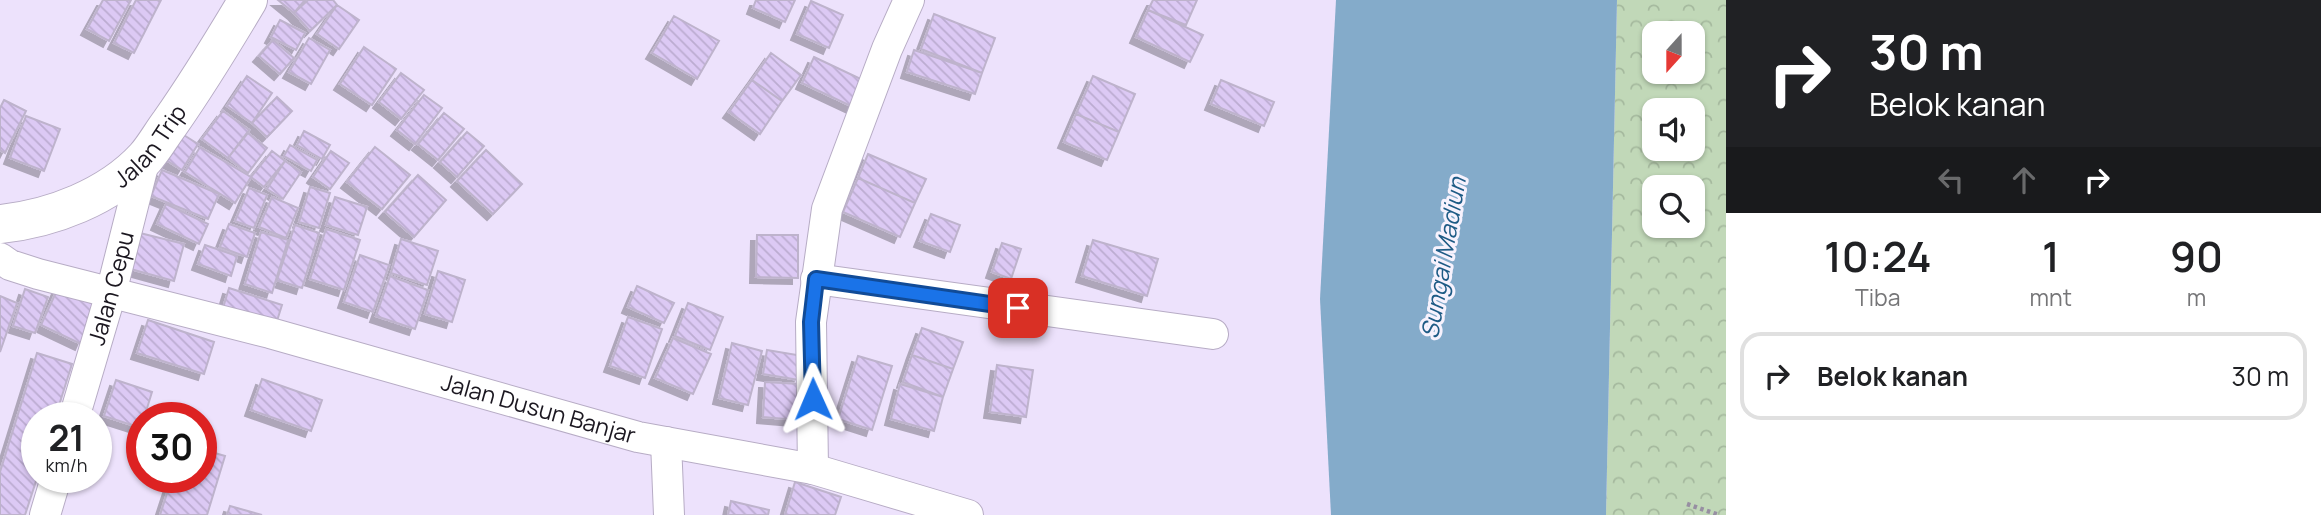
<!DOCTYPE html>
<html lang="id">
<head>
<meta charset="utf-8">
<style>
	:root { --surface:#fff; --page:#f2f2f2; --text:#202124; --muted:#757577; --line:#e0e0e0 }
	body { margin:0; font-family:Manrope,sans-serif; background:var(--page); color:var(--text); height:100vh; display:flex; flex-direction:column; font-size:26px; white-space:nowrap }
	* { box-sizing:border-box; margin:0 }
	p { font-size:23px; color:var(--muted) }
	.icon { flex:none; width:38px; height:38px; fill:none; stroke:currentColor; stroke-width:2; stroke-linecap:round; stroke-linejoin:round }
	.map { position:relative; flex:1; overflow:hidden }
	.panel { display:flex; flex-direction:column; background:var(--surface); width:595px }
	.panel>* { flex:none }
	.banner { background:#202124; color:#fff; overflow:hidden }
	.needle { width:46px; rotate:201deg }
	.controls { position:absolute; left:1642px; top:21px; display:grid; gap:14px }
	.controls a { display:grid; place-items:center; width:63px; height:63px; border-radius:14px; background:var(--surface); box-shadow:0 2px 5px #0004; font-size:35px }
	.speed { position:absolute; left:21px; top:402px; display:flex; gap:14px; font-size:35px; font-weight:700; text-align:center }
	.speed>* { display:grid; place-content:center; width:91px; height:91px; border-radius:50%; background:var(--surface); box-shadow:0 2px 5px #0004; line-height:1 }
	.speed small { font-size:18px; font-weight:400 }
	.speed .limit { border:10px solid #d22; background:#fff; color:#111 }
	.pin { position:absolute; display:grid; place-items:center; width:60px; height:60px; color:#fff; margin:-30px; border-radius:14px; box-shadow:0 4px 10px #0006 }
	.me { position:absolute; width:77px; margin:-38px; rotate:359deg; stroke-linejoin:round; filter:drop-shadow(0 0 5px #0008) }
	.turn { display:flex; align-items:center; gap:24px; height:147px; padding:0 28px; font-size:32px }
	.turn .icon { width:91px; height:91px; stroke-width:2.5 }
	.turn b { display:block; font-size:49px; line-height:60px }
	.lanes { display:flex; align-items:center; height:66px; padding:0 28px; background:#0003; justify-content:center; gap:35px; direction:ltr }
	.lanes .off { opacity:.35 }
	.eta { display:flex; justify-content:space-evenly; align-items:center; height:119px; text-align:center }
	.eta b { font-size:42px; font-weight:600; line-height:49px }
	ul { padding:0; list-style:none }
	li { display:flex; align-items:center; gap:21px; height:88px; margin:0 14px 10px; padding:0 14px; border:4px solid var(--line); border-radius:21px }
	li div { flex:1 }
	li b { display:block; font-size:26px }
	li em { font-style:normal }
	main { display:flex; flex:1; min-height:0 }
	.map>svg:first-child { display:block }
	.park { fill:url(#park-crowns); fill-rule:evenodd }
	.water { fill:#84abca }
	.building { fill:url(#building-back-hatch); stroke:#beb3cc; stroke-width:2; filter:url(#shadow) }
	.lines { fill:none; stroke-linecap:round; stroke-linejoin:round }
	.street-casing { stroke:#b7acc5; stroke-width:32 }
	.highway-casing { stroke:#b7acc5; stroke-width:40 }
	.path { stroke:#978fa2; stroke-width:4.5; stroke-dasharray:3.5 3.5; stroke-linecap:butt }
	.street { stroke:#fff; stroke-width:30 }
	.highway { stroke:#fff; stroke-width:38 }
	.route-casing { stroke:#114b97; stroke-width:18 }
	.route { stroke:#1a73e8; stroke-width:12 }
	.labels { text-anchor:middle; stroke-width:6; stroke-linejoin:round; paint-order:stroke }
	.street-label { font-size:23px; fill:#1b1720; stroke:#f7f2fd }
	.water-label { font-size:24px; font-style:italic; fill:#1e5b85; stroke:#f7f2fd }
</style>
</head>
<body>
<main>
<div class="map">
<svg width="1726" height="515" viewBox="0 0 1726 515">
	<defs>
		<pattern id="park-crowns" width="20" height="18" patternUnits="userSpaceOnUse" patternTransform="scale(1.75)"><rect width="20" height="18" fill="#c1d8b8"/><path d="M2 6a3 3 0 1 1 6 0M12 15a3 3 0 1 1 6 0" fill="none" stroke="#a5b99e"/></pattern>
		<pattern id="building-back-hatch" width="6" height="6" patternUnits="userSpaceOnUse" patternTransform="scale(1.75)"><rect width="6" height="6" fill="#dcc9f4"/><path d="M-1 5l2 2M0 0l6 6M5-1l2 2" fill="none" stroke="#bcacd1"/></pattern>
		<filter id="shadow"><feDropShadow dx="-6" dy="6" stdDeviation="0" flood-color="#0004"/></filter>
	</defs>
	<rect width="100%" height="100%" fill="#ede2fc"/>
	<path class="park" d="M1617 0H1726V515H1606ZM1654 33H1692V72H1654ZM1654 110H1692V149H1654ZM1654 187H1692V226H1654Z"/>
	<path class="water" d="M1336 0H1617L1606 515H1331L1320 299Z"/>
	<path class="building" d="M103 0H131L109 41 87 29Z
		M136 0H161L134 53 114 43Z
		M278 0H305L294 13Z
		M308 0H333L337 5 310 31 294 13Z
		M756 0H795L785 22 753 8Z
		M1153 0H1197L1186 25 1148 10Z
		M811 1 843 15 829 48 797 34Z
		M337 5 359 20 339 49 317 34Z
		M1148 10 1203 35 1190 62 1136 37Z
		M934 14 995 38 982 73 921 49Z
		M674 16 719 41 697 79 652 53Z
		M280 20 305 33 296 50 271 37Z
		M309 38 330 50 311 84 289 72Z
		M273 40 294 58 280 74 259 56Z
		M364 47 396 69 372 105 340 84Z
		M914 50 982 73 975 94 907 72Z
		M771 53 801 75 782 101 752 80Z
		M814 57 865 81 853 107 802 83Z
		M401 73 424 90 401 119 379 102Z
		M247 76 272 93 252 123 227 106Z
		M1093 76 1135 94 1119 132 1076 114Z
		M752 80 782 101 760 134 729 112Z
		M1221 80 1274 102 1264 126 1211 104Z
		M424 95 442 108 415 144 397 130Z
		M277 97 292 111 267 137 252 123Z
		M4 100 26 111 5 153 0 150V108Z
		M223 111 249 130 228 158 202 139Z
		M444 113 464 129 438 160 418 144Z
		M1076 114 1119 132 1107 160 1064 142Z
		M26 116 60 129 44 171 10 158Z
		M304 131 330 145 322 159 297 145Z
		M179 132 198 144 182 170 163 158Z
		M467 132 484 146 457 177 440 162Z
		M248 133 267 148 248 173 228 158Z
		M290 145 317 160 311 171 284 156Z
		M200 147 251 177 235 203 185 172Z
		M375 147 410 175 382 209 347 182Z
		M486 150 522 184 493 214 457 181Z
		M272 151 285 161 264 187 251 177Z
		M331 151 349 163 330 189 313 177Z
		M868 154 926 179 915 203 858 178Z
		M285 161 301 172 283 199 267 189Z
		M162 170 219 194 208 219 151 196Z
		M418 175 446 200 414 237 385 212Z
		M858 178 915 203 900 237 843 212Z
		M310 187 330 193 319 228 299 222Z
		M249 188 267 195 254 228 235 221Z
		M272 197 298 208 286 238 259 227Z
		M335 197 367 207 358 235 326 225Z
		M166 204 208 224 199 244 157 224Z
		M931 214 960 225 950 252 920 241Z
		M229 224 255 233 247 257 220 247Z
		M295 225 319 233 302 288 277 280Z
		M326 229 360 240 344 290 310 279Z
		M136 232 184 244 174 281 127 268Z
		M261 232 288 240 272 293 245 284Z
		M757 235H798V278L756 277Z
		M401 239 438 251 427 285 391 273Z
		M1093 240 1158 259 1147 296 1082 276Z
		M1002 243 1021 249 1011 279 992 272Z
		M205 245 237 256 231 276 198 264Z
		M360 255 389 265 373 312 344 302Z
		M438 271 465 280 452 322 425 314Z
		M390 276 428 290 415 329 376 316Z
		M637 286 674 303 664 323 628 307Z
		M58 288 98 306 81 344 41 325Z
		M229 288 282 305 276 324 223 308Z
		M25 289 48 297 35 333 13 326Z
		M0 296 17 303 0 352Z
		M688 303 723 317 710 350 675 336Z
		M628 317 662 329 645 378 610 366Z
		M148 320 214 342 204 374 137 353Z
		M922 328 963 342 953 369 912 355Z
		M673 338 711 354 693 394 655 378Z
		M732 343 762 351 748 405 719 398Z
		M767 350 803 356 799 380 763 374Z
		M37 353 72 364 55 418H37V478L25 515H0V472Z
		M912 355 953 369 943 397 903 382Z
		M858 356 892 366 872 430 838 419Z
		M997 365 1033 370 1026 417 990 412Z
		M262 379 322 400 311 431 251 410Z
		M116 380 152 392 144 418H142L141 428 104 416Z
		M765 382 799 384 797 420 763 417Z
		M900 384 943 397 934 431 891 419Z
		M201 449 225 456 207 515H160L172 478H201Z
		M795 482 841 497 835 515H785Z
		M731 501 769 510 768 515H728Z
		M230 506 262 515H227Z"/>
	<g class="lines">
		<defs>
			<g id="street">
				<path id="s1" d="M0 258 10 265 38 274 270 333 638 437 813 469 968 515"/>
				<path d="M816 279 1213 334"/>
				<path id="s2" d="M74 418 111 293 145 158"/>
				<path d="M666 442 669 515"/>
				<path d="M813 469 811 322 827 209 887 49 909 0"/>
				<path d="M45 515 56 478"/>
			</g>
			<g id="highway">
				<path id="s3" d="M0 224C51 219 109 197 145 158 154 148 161 135 170 123 198 83 223 42 248 0"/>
			</g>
		</defs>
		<use href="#street" class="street-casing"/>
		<use href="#highway" class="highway-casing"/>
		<path class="path" d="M1687 504 1719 515"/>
		<use href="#street" class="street"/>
		<use href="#highway" class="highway"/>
	</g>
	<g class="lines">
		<defs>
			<path id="route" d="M813 399 811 322 816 279 1018 308"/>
		</defs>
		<use href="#route" class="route-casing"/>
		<use href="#route" class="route"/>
	</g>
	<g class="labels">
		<g class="street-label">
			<text dy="8" stroke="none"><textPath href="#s3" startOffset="175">Jalan Trip</textPath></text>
			<text dy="8" stroke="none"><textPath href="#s2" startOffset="135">Jalan Cepu</textPath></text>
			<text dy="8" stroke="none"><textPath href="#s1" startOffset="560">Jalan Dusun Banjar</textPath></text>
		</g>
		<g class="water-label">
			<text transform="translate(1444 258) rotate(-80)" y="8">Sungai Madiun</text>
		</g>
	</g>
</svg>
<div class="controls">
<a><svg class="needle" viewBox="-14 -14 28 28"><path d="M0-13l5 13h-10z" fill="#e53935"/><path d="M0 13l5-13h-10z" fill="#757577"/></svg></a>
<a><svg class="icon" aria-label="sound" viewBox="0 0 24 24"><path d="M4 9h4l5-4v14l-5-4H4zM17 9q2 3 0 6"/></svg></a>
<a><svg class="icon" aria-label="search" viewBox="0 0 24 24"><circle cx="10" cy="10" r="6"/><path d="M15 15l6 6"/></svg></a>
</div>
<div class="speed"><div>21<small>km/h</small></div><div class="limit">30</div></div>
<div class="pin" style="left:1018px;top:308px;background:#d93025"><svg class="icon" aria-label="arrive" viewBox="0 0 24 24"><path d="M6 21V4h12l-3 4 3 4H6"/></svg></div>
<svg class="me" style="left:813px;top:399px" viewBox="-20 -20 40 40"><path d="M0-17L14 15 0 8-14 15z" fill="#1a73e8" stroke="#fff" stroke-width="4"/></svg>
</div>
<section class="panel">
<div class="banner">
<div class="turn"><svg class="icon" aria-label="right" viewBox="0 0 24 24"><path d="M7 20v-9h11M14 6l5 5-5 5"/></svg><div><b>30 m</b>Belok kanan</div></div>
<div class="lanes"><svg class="icon off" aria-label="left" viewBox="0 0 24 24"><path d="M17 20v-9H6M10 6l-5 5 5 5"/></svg><svg class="icon off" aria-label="ahead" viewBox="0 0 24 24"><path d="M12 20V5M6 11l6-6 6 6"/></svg><svg class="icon" aria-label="right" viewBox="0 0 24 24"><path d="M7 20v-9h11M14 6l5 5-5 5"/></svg></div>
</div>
<div class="eta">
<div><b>10:24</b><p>Tiba</p></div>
<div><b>1</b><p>mnt</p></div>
<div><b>90</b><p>m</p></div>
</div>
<ul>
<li><svg class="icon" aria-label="right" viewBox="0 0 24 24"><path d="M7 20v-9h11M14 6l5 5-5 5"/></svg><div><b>Belok kanan</b></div><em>30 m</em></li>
</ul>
</section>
</main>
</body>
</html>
